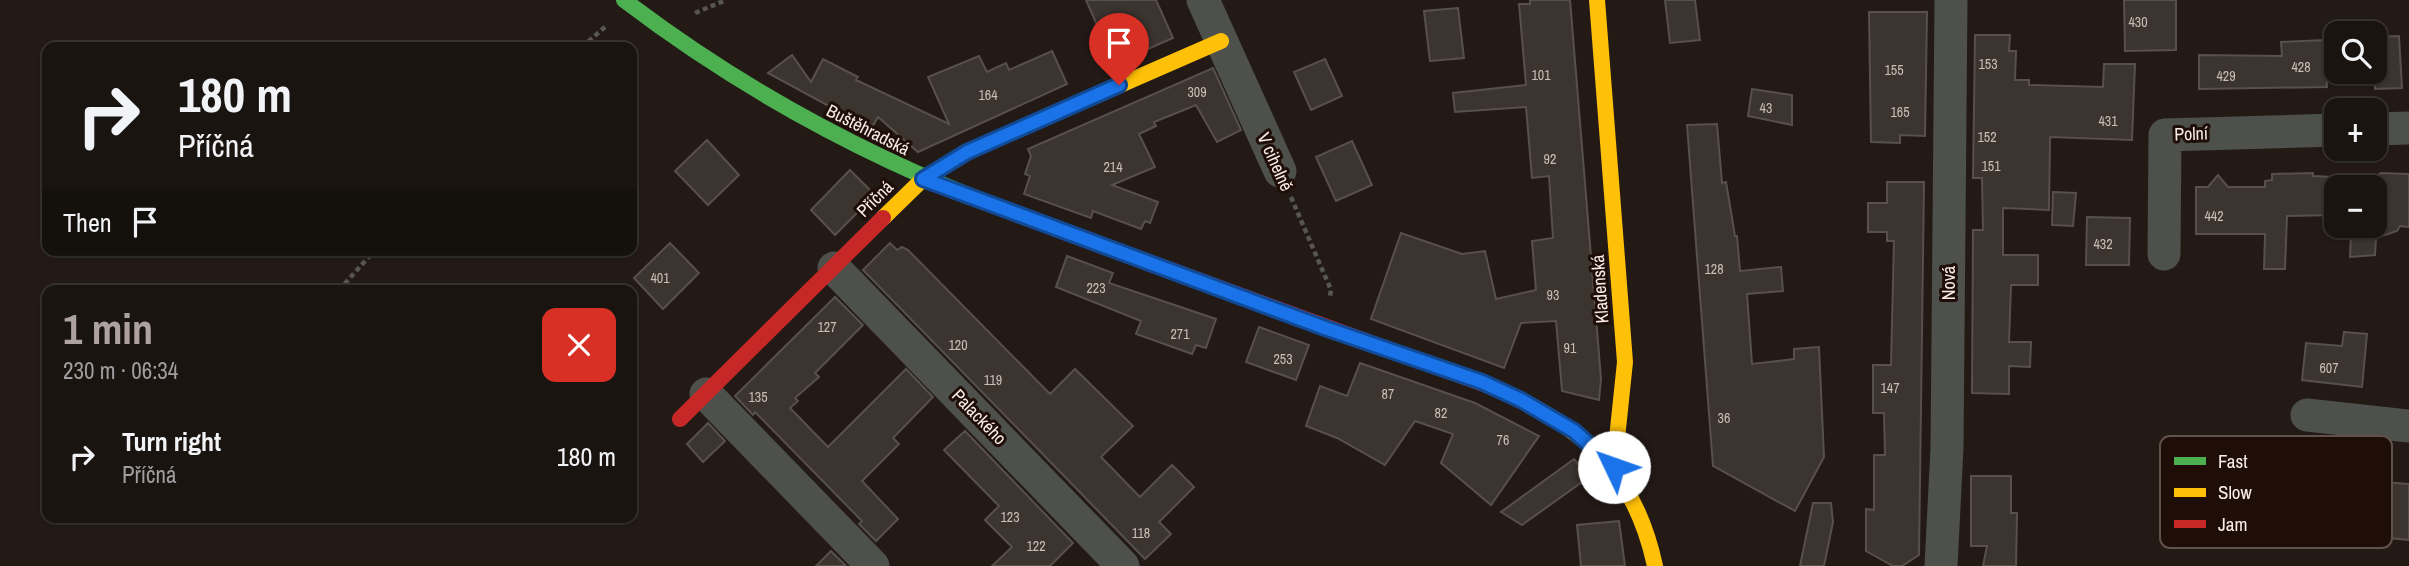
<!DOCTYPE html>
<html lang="en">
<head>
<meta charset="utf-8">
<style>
	:root { --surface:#1a1410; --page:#27211e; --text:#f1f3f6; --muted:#9f9e9f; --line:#383330; --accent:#aea29e }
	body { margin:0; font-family:"Archivo Narrow",sans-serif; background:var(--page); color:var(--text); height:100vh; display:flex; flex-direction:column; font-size:26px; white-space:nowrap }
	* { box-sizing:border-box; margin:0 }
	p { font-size:23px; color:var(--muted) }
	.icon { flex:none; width:38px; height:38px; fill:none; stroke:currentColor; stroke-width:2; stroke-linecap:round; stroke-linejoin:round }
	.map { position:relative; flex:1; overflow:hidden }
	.sheet { position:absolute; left:42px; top:285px; width:595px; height:238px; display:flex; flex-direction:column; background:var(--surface); border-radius:14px; box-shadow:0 2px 5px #0004,0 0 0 2px var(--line) }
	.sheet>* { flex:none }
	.top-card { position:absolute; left:42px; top:42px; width:595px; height:214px; border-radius:14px; box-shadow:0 2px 5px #0004,0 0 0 2px var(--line); background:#1a1410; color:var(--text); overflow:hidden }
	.tools { position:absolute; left:2324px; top:21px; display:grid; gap:14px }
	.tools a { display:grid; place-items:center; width:63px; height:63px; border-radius:14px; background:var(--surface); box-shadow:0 2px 5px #0004,0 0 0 2px var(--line); font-size:35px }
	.pin { position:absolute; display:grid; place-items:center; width:60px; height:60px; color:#fff; margin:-72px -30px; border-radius:50% 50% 50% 0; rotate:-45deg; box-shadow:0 0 7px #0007 }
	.pin .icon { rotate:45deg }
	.me { position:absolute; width:77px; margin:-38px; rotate:312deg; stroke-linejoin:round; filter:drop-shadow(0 0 5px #0008) }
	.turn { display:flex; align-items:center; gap:24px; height:147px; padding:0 21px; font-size:32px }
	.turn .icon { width:91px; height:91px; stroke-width:2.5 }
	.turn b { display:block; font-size:49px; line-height:60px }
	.then { display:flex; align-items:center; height:66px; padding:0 21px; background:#0003; gap:14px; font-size:26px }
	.round { display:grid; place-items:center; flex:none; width:74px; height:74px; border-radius:14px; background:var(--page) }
	.summary { display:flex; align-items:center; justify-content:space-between; height:119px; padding:0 21px }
	h1 { font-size:42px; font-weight:700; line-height:52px; color:var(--accent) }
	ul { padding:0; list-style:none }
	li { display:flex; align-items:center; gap:21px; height:105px; padding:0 21px }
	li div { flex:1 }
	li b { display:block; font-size:26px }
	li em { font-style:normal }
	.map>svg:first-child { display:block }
	.building { fill:#3b342f; stroke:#57504b; stroke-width:2 }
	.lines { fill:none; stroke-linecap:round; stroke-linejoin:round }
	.path { stroke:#575652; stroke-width:4.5; stroke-dasharray:5 3.5; stroke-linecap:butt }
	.street { stroke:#4d504b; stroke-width:33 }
	.fast { stroke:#4caf50; stroke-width:16 }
	.slow { stroke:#ffc107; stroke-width:16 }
	.jam { stroke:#c62828; stroke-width:16 }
	.route-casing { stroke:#114b97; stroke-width:18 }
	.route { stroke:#1a73e8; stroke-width:12 }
	.labels { text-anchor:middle; stroke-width:6; stroke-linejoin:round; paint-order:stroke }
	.number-label { font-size:14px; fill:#cabeb9 }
	.street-label { font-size:18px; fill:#f9ece7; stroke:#1f0e08 }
	.key { fill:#1f0e08; stroke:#60514b; stroke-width:2 }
	.key-label { font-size:19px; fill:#f9ece7 }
</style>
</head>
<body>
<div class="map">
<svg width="2409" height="566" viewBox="0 0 2409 566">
	<rect width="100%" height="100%" fill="#231a16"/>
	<path class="building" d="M1086 0H1156L1173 38 1114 64Z
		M1530 0H1570L1601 379 1599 400 1562 391 1556 321 1521 323 1504 368 1371 319 1401 233 1462 254 1485 251 1496 299 1536 290 1532 241 1553 238 1549 176 1532 178 1526 107 1455 112 1453 93 1526 85 1519 4H1530Z
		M1665 0H1695L1700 40 1670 43Z
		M2124 0H2176V50L2125 51Z
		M1458 8 1464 58 1430 61 1424 11Z
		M1869 12H1927L1925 136 1900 135V143L1871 142Z
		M1975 35H2010L2009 51H2016L2015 80H2029V85L2103 87 2104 64H2135L2132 140 2050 137 2049 210 2003 208V255H2038V285H2011L2009 342H2031L2030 367 2009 366V394L1972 393 1973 230H1983L1982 178H1973Z
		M2399 36 2402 88 2375 89V37Z
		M2325 40 2327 87 2199 89V55L2282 56 2281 42Z
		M1052 51 1067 84 918 152 878 117 871 129 768 73 792 55 811 82 823 59 858 77 856 80 949 124 928 77 979 56 987 72 1006 63 1009 70Z
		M1325 59 1342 96 1311 110 1294 72Z
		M1213 68 1241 130 1217 142 1196 105 1154 122 1156 126 1139 134 1155 167 1112 185 1158 202 1150 223 1145 221 1141 229 1093 211 1091 218 1024 194 1030 176 1025 174 1031 156 1028 149Z
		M1752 89 1792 95V125L1748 116Z
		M1717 124 1722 183 1726 182 1735 236H1737L1740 271 1781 267 1783 291 1747 294 1752 364 1794 359V349L1819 347 1824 457 1795 511 1713 466 1687 125Z
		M707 140 739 175 708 205 675 171Z
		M1352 141 1372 185 1336 201 1316 157Z
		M850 170 875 195 835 235 811 210Z
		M2313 173V176L2372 179 2381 173 2409 174V227L2400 226 2397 231 2376 238 2375 255 2350 257 2351 232H2346L2347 226H2375V187H2336V215L2287 216 2285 269H2264L2265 234H2196V187H2208L2218 175 2228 187H2265V181L2272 180V174Z
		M1887 182H1924L1919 555 1902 566H1893L1866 551V509L1874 510V455H1885L1884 413H1873V365H1891L1894 241H1887V232H1868V203H1887Z
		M2053 192 2076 193 2073 226 2052 225Z
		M2087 217 2130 218 2129 265H2086Z
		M670 243 699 273 663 309 634 278Z
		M890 243 897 250 902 247 908 250 1050 394 1075 369 1133 426 1101 457 1140 497 1172 465 1194 487 1159 522 1171 534 1145 559 863 270Z
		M1067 256 1113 273 1109 283 1216 319 1206 348 1196 345 1192 354 1136 334 1141 321 1056 287Z
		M835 297 863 325 815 373 819 377 795 398 798 401 790 408 828 447 906 369 933 397 893 438 899 444 862 481 898 519 876 541 859 524 862 521 857 516 755 412 753 415 735 396Z
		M1259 327 1309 345 1296 380 1246 362Z
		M2344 332 2367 334 2362 387 2302 380 2306 343 2342 346Z
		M1360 363 1475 403 1539 436 1491 505 1441 463 1453 434 1415 421 1385 465 1337 438 1306 426 1320 386 1347 396Z
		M708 423 725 441 703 462 687 444Z
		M965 431 1073 543 1050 566H992L1012 547 985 520 999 506 944 450Z
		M1574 459 1589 477 1522 525 1501 512Z
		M1971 476H2011V513H2017L2016 566H1983L1987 546H1971Z
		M2384 482 2409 484V540L2379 537Z
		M1813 503H1831L1833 522 1824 566H1800Z
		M1619 521 1625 566H1581L1577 525Z
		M831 551 846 566H816Z"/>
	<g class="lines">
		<path class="path" d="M695 13 726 0
			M582 47 605 27
			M1291 197 1331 290 1330 296
			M339 290 375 250"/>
		<path class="street" d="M1203 0 1280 171
			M2375 129 2409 128
			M2164 254 2165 135 2336 130
			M834 268 1123 566
			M706 394 873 566
			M2307 415 2409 426
			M1941 566 1947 448 1951 0"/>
		<path class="fast" d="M624 0C750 96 887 168 1036 221"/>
		<path class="slow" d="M1597 0 1625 362 1614 467
			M883 218 923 179 967 152 1221 41
			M1492 387C1581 426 1634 468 1655 566"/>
		<path class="jam" d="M1036 221 1492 387
			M680 419 883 218"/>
	</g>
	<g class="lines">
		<defs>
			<path id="route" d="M1119 85 967 152 923 179 1325 328 1482 382 1521 400 1574 431 1614 467"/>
		</defs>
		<use href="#route" class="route-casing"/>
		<use href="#route" class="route"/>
	</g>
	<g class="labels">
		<g class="number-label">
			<text x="2138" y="27">430</text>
			<text x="1988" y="69">153</text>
			<text x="2301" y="72">428</text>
			<text x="1894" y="75">155</text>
			<text x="1541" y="80">101</text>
			<text x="2226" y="81">429</text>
			<text x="1197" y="97">309</text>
			<text x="988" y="100">164</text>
			<text x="1766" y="113">43</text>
			<text x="1900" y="117">165</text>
			<text x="2108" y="126">431</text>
			<text x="1987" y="142">152</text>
			<text x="1550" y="164">92</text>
			<text x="1991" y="171">151</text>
			<text x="1113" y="172">214</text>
			<text x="2214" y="221">442</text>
			<text x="2103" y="249">432</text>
			<text x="1714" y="274">128</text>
			<text x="660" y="283">401</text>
			<text x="1096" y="293">223</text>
			<text x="1553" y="300">93</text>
			<text x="827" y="332">127</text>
			<text x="1180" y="339">271</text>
			<text x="958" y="350">120</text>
			<text x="1570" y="353">91</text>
			<text x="1283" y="364">253</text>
			<text x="2329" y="373">607</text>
			<text x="993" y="385">119</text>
			<text x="1890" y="393">147</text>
			<text x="1388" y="399">87</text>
			<text x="758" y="402">135</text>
			<text x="1441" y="418">82</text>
			<text x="1724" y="423">36</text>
			<text x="1503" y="445">76</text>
			<text x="1010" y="522">123</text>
			<text x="1141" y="538">118</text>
			<text x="1036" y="551">122</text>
		</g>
		<g class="street-label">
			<text transform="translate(868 130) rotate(27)" y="6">Buštěhradská</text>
			<text transform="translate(2191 134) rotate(-2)" y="6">Polní</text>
			<text transform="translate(1275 162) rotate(66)" y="6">V cihelně</text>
			<text transform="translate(875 199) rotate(-45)" y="6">Příčná</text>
			<text transform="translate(1949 283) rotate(-90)" y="6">Nová</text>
			<text transform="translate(1600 289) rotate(-94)" y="6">Kladenská</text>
			<text transform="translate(979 417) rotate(46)" y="6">Palackého</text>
		</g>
	</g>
	<rect x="2160" y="436" width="232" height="112" rx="10" class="key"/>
	<rect x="2174" y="457" width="32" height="8" fill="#4caf50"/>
	<rect x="2174" y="488" width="32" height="9" fill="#ffc107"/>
	<rect x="2174" y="520" width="32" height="8" fill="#c62828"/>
	<g class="key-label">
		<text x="2218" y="468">Fast</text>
		<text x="2218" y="499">Slow</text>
		<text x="2218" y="531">Jam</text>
	</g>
</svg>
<div class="tools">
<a><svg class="icon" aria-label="search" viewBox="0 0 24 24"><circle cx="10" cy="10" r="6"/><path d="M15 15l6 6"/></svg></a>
<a>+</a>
<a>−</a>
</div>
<div class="pin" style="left:1119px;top:85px;background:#d93025"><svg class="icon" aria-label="arrive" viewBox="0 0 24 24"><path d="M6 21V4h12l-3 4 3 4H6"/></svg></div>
<svg class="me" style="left:1614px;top:467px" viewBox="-20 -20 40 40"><circle r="19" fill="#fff"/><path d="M0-13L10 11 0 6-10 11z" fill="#1a73e8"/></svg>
<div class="top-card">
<div class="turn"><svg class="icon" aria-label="right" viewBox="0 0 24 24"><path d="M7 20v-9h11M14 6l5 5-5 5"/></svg><div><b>180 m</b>Příčná</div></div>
<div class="then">Then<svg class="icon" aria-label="arrive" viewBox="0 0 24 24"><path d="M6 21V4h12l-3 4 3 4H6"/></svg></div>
</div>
<section class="sheet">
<div class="summary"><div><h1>1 min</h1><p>230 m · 06:34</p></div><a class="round" style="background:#d93025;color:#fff"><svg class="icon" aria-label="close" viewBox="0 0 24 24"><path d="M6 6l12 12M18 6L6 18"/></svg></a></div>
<ul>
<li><svg class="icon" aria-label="right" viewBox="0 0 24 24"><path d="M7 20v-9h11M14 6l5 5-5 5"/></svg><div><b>Turn right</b><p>Příčná</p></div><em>180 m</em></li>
</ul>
</section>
</div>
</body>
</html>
